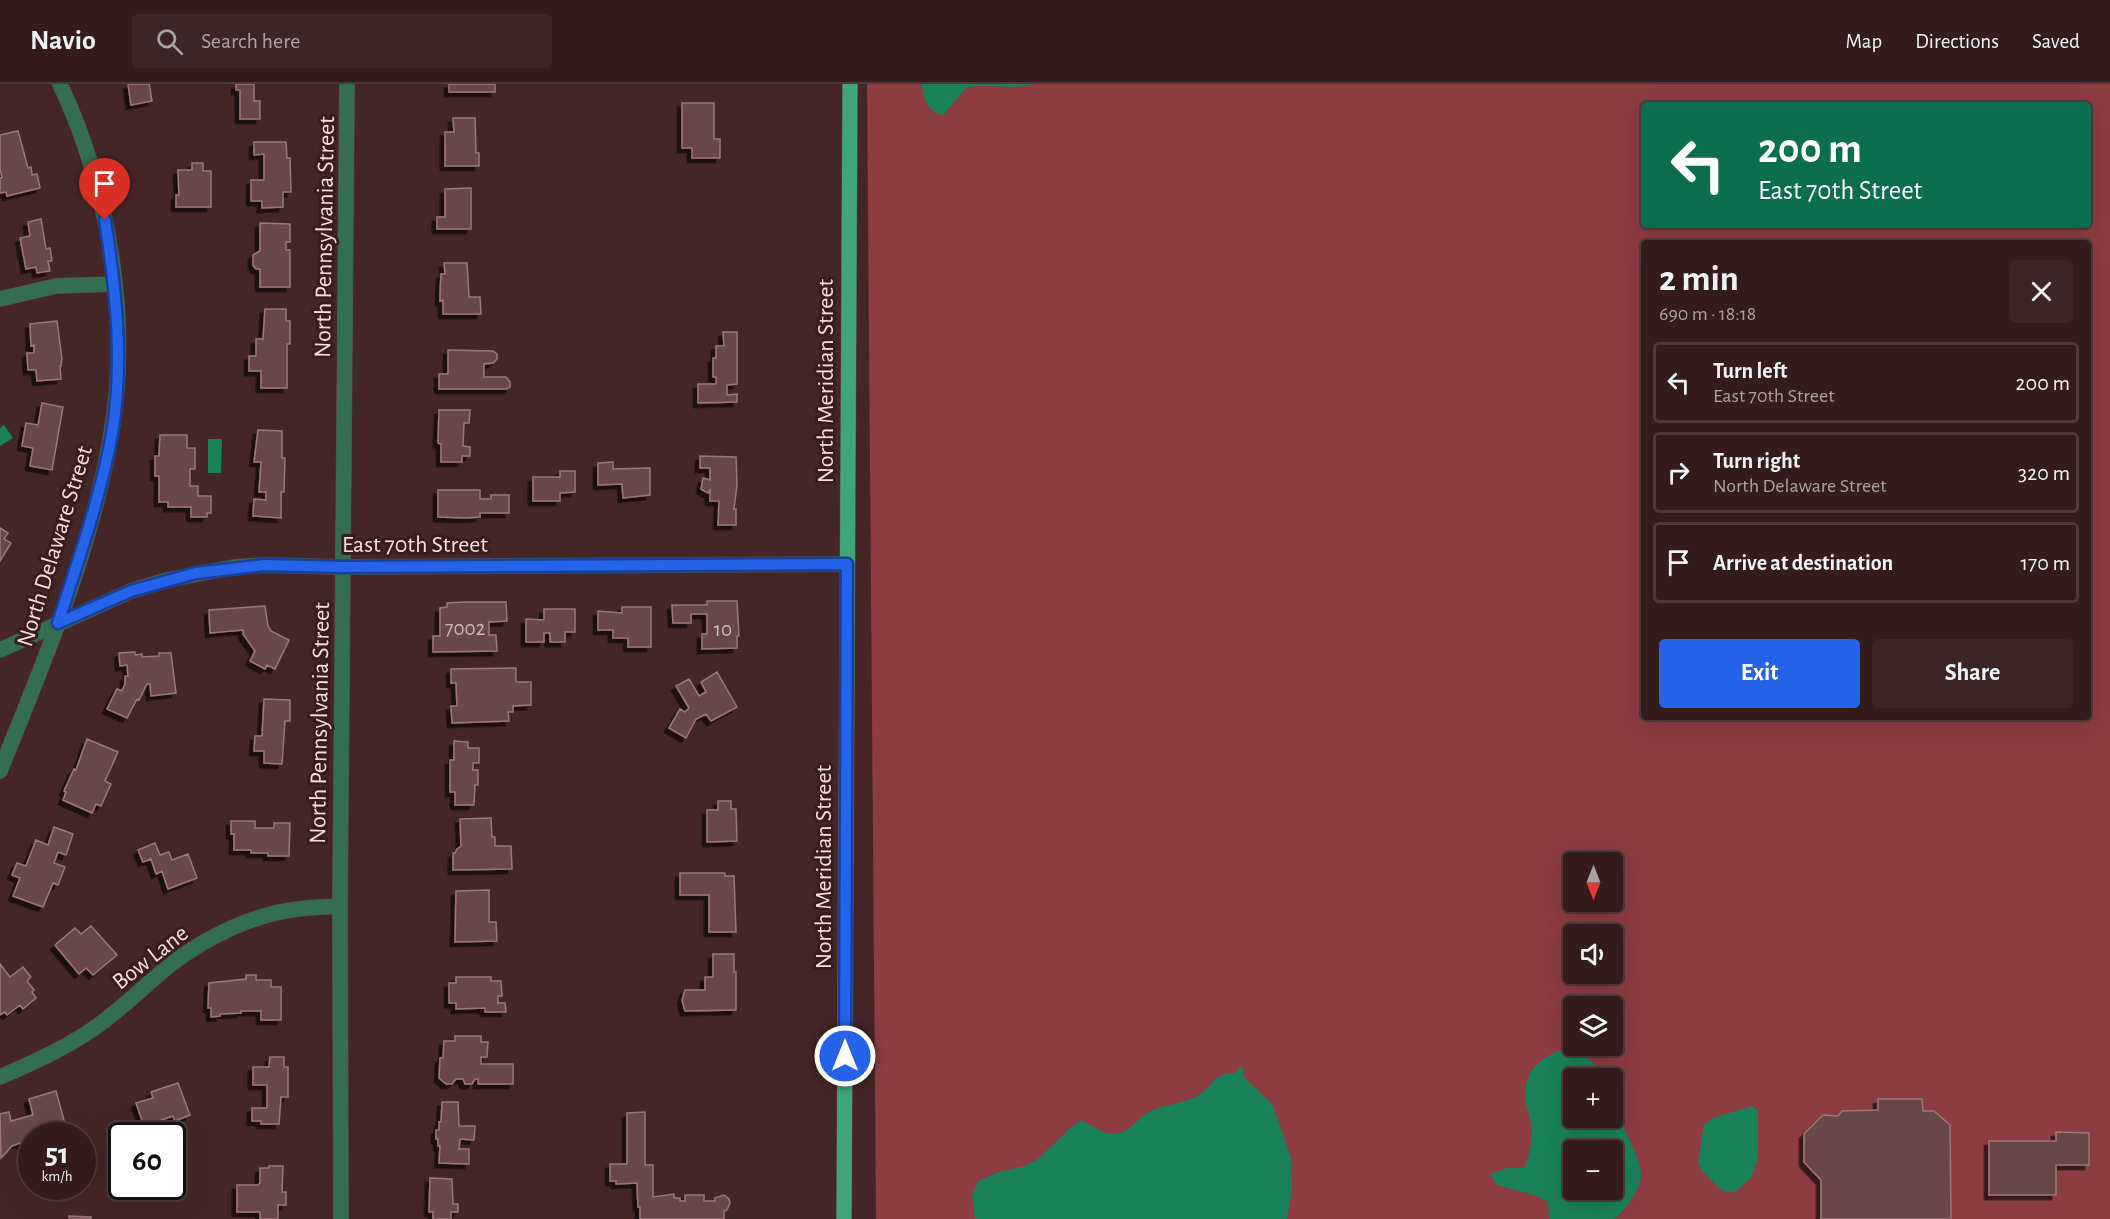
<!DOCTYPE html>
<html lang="en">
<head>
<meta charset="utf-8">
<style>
	:root { --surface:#341c1d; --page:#3c2526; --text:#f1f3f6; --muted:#a9a1a4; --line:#4e3a3b; --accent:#2563eb }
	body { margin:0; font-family:"Alegreya Sans",sans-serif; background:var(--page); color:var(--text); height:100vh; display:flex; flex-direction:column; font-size:22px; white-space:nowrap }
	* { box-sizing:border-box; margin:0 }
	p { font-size:20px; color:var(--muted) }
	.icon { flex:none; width:33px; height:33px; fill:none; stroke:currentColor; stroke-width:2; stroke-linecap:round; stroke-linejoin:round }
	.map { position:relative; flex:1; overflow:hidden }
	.details { position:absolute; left:1641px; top:156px; width:450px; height:480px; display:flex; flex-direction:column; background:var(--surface); border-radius:6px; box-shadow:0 6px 24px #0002,0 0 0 2px var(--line) }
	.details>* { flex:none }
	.banner { position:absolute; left:1641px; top:18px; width:450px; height:126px; border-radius:6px; box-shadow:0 6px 24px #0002,0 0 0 2px var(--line); background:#0b6e4f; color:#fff; overflow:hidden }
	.needle { width:39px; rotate:180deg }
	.controls { position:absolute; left:1563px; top:768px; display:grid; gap:12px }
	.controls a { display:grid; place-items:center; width:60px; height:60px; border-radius:6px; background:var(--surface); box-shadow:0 6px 24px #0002,0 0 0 2px var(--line); font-size:30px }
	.speed { position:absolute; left:18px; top:1038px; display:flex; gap:12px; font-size:30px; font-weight:700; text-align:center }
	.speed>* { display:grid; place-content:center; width:78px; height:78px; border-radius:50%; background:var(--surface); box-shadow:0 6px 24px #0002,0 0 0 2px var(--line); line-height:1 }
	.speed small { font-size:15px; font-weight:400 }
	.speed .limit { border:3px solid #111; border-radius:9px; background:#fff; color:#111 }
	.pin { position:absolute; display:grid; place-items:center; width:51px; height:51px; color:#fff; margin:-62px -26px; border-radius:50% 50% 50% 0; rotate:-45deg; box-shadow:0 0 6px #0007 }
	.pin .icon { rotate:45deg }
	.me { position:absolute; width:66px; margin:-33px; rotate:0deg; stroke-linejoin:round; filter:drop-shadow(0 0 4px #0008) }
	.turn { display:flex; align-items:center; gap:21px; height:126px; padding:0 18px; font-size:27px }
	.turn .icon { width:78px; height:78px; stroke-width:2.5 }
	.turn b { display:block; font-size:42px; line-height:51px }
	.round { display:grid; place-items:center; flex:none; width:63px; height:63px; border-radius:6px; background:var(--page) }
	.overview { display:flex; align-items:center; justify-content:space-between; height:102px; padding:0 18px }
	h1 { font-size:36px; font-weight:600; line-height:45px }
	.cta { display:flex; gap:12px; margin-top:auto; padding:12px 18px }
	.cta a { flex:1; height:69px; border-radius:6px; background:var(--accent); color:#fff; font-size:24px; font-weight:600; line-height:69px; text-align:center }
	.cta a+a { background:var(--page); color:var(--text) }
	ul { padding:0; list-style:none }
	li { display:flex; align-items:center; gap:18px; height:81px; margin:0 12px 9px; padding:0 6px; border:3px solid var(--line); border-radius:6px }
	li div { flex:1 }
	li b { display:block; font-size:22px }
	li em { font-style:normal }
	header { display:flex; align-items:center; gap:36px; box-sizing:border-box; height:84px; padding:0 30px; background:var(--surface); border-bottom:2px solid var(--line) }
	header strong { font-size:28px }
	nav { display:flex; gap:33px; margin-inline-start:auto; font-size:21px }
	.search { width:420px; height:54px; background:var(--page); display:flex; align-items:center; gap:15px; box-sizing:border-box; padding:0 21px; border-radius:6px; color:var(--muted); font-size:22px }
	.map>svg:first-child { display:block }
	.green { fill:#8d3c42; fill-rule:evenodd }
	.water { fill:#198258; fill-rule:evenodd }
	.building { fill:#694748; stroke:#9c7778; stroke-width:1.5; filter:url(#shadow) }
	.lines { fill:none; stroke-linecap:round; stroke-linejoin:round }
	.street-casing { stroke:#614444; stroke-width:16 }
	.primary-casing { stroke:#614444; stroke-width:16 }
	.street { stroke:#336e51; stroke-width:15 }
	.primary { stroke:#40a577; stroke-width:15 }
	.route-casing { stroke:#184099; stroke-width:15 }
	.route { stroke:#2563eb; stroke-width:10 }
	.labels { text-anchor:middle; stroke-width:6; stroke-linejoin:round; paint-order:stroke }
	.number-label { font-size:21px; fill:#d1b9b9 }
	.street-label { font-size:24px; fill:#f4dfdf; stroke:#3a1c1d }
</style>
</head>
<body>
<header>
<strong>Navio</strong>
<div class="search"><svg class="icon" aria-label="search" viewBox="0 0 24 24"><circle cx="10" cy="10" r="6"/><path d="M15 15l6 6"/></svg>Search here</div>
<nav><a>Map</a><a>Directions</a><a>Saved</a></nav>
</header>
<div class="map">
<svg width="2110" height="1135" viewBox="0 0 2110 1135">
	<defs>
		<filter id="shadow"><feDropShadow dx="-4.5" dy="4.5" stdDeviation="0" flood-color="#0009"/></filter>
	</defs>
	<rect width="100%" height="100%" fill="#452627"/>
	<path class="green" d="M867 0H2110V1135H876ZM1644 21H2088V141H1644ZM1644 159H2088V633H1644ZM1574 778H1612V818H1574ZM1574 850H1612V890H1574ZM1574 922H1612V962H1574ZM1574 994H1612V1034H1574ZM1574 1066H1612V1106H1574Z"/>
	<path class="water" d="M922 0H1034C1012 6 989 0 967 3L943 31C928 28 923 15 922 0Z
		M4 341 13 354 0 362V344Z
		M208 355H222L221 389H208Z
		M1559 967C1579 967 1595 975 1603 994H1574V1034H1612L1613 1021C1619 1037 1642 1075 1641 1091 1640 1108 1626 1123 1615 1135H1549L1548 1118 1535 1111 1497 1101 1490 1090 1508 1084 1525 1083C1530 1069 1533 1056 1531 1041 1530 1033 1527 1026 1526 1018 1523 990 1535 977 1559 967ZM1574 1066H1612V1106H1574Z
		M1242 981 1244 993 1272 1020 1283 1050 1291 1075 1292 1105 1287 1135H975L972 1111 978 1097 999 1088 1025 1082 1037 1076 1069 1045 1082 1036C1091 1042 1105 1051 1116 1050 1129 1048 1137 1036 1147 1029 1162 1020 1187 1020 1200 1010 1215 1000 1212 990 1235 989Z
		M1752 1022 1758 1027V1074L1751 1094 1735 1108 1723 1107 1703 1088 1698 1079 1704 1041 1713 1034Z"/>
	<path class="building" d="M128 0H149L152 17 131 21Z
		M236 0H254V17H260V35H240V6H236Z
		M449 0H495V8H449Z
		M682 19H714V55H720V74H692V64H682Z
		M453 34H475L476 69H479V82H445V48H454Z
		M18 47 28 84 31 83 32 91 37 90 40 104 7 112 6 108 0 109V94L2 93 0 85V51Z
		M254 58H286L287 74H290L291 108H283V123L262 124V117H251V96H264V70L254 71Z
		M192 79H203V87H211V123H176V111H179L178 86H192Z
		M471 104V145H437V133H445V105Z
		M41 135 46 165 50 164 52 177H48L50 187 37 189 36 183 26 185 20 154 30 152 28 138Z
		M260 139 290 140V158H286V166H290V203H260V185H256L253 181V171L260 167Z
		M444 179H467L469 213H480L481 230H443V216L440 217V210L441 190H445Z
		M265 225H286V237H290V260H287V304H261V287H249V272H256V255H263Z
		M57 237 62 275 61 282H60L61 295 37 297 36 286H28L27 269H34V261L31 262 30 240Z
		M723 248H737V300L727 301V311L737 310V318L698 319V300H716V293H713V274H716V262H724Z
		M448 266 493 267 497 270V275L493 279 484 280V293H506L510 298V303L507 305H439V290H448Z
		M42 319 63 323 52 386 30 382 33 364 22 362 26 339 38 341Z
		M439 326H470L469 339H464L463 362 470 363V372H462V378H441V360L438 359Z
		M258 346 282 347V374H285L284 408H281V434L253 432 254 415 266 416V408H259L261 378H254Z
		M160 351H187V364H195V385H190V402H198V412H211V429H207V433H191V423H168V418H159V392H155V372H159Z
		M700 372 736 373 737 401 734 425H736V441H718L719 417H710V406L708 409 701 405 703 394 710 396V384H700Z
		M613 378V385L650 384V411L623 414 622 400 598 401V379Z
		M560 387H575V408L560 409V417H533V393H560Z
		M438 406H480V415H491V411H509V429H480V433L467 434 438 433Z
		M0 444 8 449 4 455 11 459 0 477Z
		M707 517H737L739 552H737V564L702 565V550H707V530H691V539H673L672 521H707Z
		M464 518H506L507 537 489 538V551H496L497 567 433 568V552H440V524L447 523V519Z
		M265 522 268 542 271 547 289 556 275 585 267 581 265 585 250 577 255 567 243 550V546L210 549 209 526Z
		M622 523H651V563H628V554H613V546H598V527L622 529Z
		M544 525H575V548H565V558H550V549H544V558H526V535L544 536Z
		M135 568V571L142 570V573L159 572V569H171L176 609 151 612 150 600H147L139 616 137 615 127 634 107 625 117 605 122 607 125 600V592H128L127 581 120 582 119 569Z
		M516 584V598H531V621L513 622V628H508L509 637 452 639 451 622H457L456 599H451V585Z
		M717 588 737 623 711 637 706 630 696 635 686 654 669 644 680 625 685 628 689 624 676 602 689 595 699 612 706 608 701 598Z
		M264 615 290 616V637H285L282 680 264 679V667H254L255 652H262Z
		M87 655 118 668 105 697 111 700 101 722 96 720 92 729 63 716 66 708 64 707 74 685 76 686Z
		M454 657 468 658V664H479V679H473V686H478V701H475L474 721H455V708H450V676H454Z
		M718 717H731V725H736L737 757 707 758V726H718Z
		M491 734 492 753H495V762H511L512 785 453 786V769H455L457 765 461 762 460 735Z
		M231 737H255V744H274V739H290L289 772H268V769H251V766H234V750H231Z
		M54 743 73 750 66 771 58 768 54 779 65 783 58 801 53 799 43 823 13 812 20 794 12 791 17 779 26 782 36 756 48 761Z
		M155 759 160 771 169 768 172 776 188 770 197 794 168 805 162 787 156 790 151 775 143 778 138 766Z
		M680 789H725V792H734L736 848H709V811H680Z
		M489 806V838H496L497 857 455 858 456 807Z
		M91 842 117 871 93 891 86 884 79 890 55 861 75 844 81 850Z
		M713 870H734V888H736V926L685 927 682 916 685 906H705V893H713Z
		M0 880 10 893 23 883 31 893 27 897 34 906 32 908 36 914 23 925 20 921 7 931 5 928 0 931Z
		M246 891H256V896H271V903H281V936H261V927H241V929L220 930V932L211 933V924H208L209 899 246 895Z
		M456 893H491V897H501L502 912H498V919H505L506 928H485V924L456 925V919H449V899H456Z
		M455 952H481V958H488L487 973H481V980H513V1000H478V995H475L472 1000H465L463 995H456L452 1000H446L439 994 440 974H443L444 957H455Z
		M270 973H284V983H288V1013H281L279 1040H261V1037H252V1024H267V1001H253V983H269Z
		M178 999 190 1031 175 1037 173 1032 144 1042 136 1019 153 1014 151 1008Z
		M56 1007 68 1051 32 1052V1068L26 1070 23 1058 12 1062 1 1074 0 1030 9 1028 11 1037 33 1031 29 1015Z
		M1878 1015H1922L1923 1027H1934L1950 1041 1951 1135H1821V1096L1804 1078V1050L1823 1031 1838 1032 1842 1027 1878 1026Z
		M442 1018H458L459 1042H475L474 1056 460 1055 459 1065H469V1080L439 1079 440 1062H438V1055H436V1046H439V1038H441Z
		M645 1028V1081H653V1113L674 1110V1114H680V1117H685V1111H704V1117H715V1114L724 1111 729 1115 730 1119 727 1126 724 1127V1135H640V1123H638L637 1099 616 1100V1097H610V1080H627V1029Z
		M2056 1048 2089 1049V1081H2056V1111H1989V1057H2056Z
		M269 1082H283L282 1108H286V1121H278V1135H260V1128H237V1101H258L260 1099V1084H269Z
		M430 1094 452 1095 453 1120H458V1128H451V1135H433V1128H429Z
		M69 1132 91 1133V1135H69Z"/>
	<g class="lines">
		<defs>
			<path id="street" d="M0 215 56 202 114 200
				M0 566 131 507 167 496 234 483 264 481 343 483 847 480
				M0 687C44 578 91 467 111 351 131 237 109 104 60 0
				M0 993C32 979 64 965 93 945 121 926 144 902 170 881 206 853 253 830 299 825 312 823 326 823 340 822
				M341 1135 340 822 347 0"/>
			<path id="primary" d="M844 1135 850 0"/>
		</defs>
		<use href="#street" class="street-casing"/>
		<use href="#primary" class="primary-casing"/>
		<use href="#street" class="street"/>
		<use href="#primary" class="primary"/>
	</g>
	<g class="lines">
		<defs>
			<path id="route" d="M105 136C116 207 124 279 112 350 100 415 78 477 58 539L131 507 196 489 264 481 343 483 847 480 845 972"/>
		</defs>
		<use href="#route" class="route-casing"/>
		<use href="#route" class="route"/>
	</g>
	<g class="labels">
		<g class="number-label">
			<text x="465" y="551">7002</text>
			<text x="723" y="552">10</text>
		</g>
		<g class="street-label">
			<text transform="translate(324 153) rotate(-89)" y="8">North Pennsylvania Street</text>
			<text transform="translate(825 297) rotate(-90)" y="8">North Meridian Street</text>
			<text x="415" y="468">East 70th Street</text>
			<text transform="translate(54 462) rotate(-73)" y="8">North Delaware Street</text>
			<text transform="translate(319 639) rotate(-89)" y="8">North Pennsylvania Street</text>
			<text transform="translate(823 783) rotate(-90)" y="8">North Meridian Street</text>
			<text transform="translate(150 873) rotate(-38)" y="8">Bow Lane</text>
		</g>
	</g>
</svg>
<div class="controls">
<a><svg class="needle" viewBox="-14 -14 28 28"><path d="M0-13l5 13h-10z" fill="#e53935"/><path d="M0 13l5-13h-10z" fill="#a9a1a4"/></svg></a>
<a><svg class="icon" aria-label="sound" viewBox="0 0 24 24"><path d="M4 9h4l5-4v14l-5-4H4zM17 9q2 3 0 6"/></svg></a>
<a><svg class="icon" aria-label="layers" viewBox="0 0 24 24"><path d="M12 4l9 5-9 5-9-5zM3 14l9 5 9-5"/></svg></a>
<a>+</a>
<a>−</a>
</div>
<div class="speed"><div>51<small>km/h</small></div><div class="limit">60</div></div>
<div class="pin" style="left:105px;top:136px;background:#d93025"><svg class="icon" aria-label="arrive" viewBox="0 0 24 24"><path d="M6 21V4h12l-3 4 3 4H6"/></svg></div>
<svg class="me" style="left:845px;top:972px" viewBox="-20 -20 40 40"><circle r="17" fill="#2563eb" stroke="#fff" stroke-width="3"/><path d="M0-11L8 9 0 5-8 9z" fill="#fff"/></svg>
<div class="banner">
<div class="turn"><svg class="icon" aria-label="left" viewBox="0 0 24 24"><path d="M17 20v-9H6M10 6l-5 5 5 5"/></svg><div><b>200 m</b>East 70th Street</div></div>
</div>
<section class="details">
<div class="overview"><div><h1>2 min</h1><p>690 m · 18:18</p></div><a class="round"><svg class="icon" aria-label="close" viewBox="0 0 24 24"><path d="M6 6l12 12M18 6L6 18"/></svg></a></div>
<ul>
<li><svg class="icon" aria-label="left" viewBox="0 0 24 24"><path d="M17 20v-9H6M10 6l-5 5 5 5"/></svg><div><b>Turn left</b><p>East 70th Street</p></div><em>200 m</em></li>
<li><svg class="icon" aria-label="right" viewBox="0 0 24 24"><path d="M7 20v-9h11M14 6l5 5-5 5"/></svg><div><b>Turn right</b><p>North Delaware Street</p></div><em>320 m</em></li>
<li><svg class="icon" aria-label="arrive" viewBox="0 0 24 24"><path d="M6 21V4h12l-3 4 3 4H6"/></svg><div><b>Arrive at destination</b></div><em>170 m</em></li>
</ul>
<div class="cta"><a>Exit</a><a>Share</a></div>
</section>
</div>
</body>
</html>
